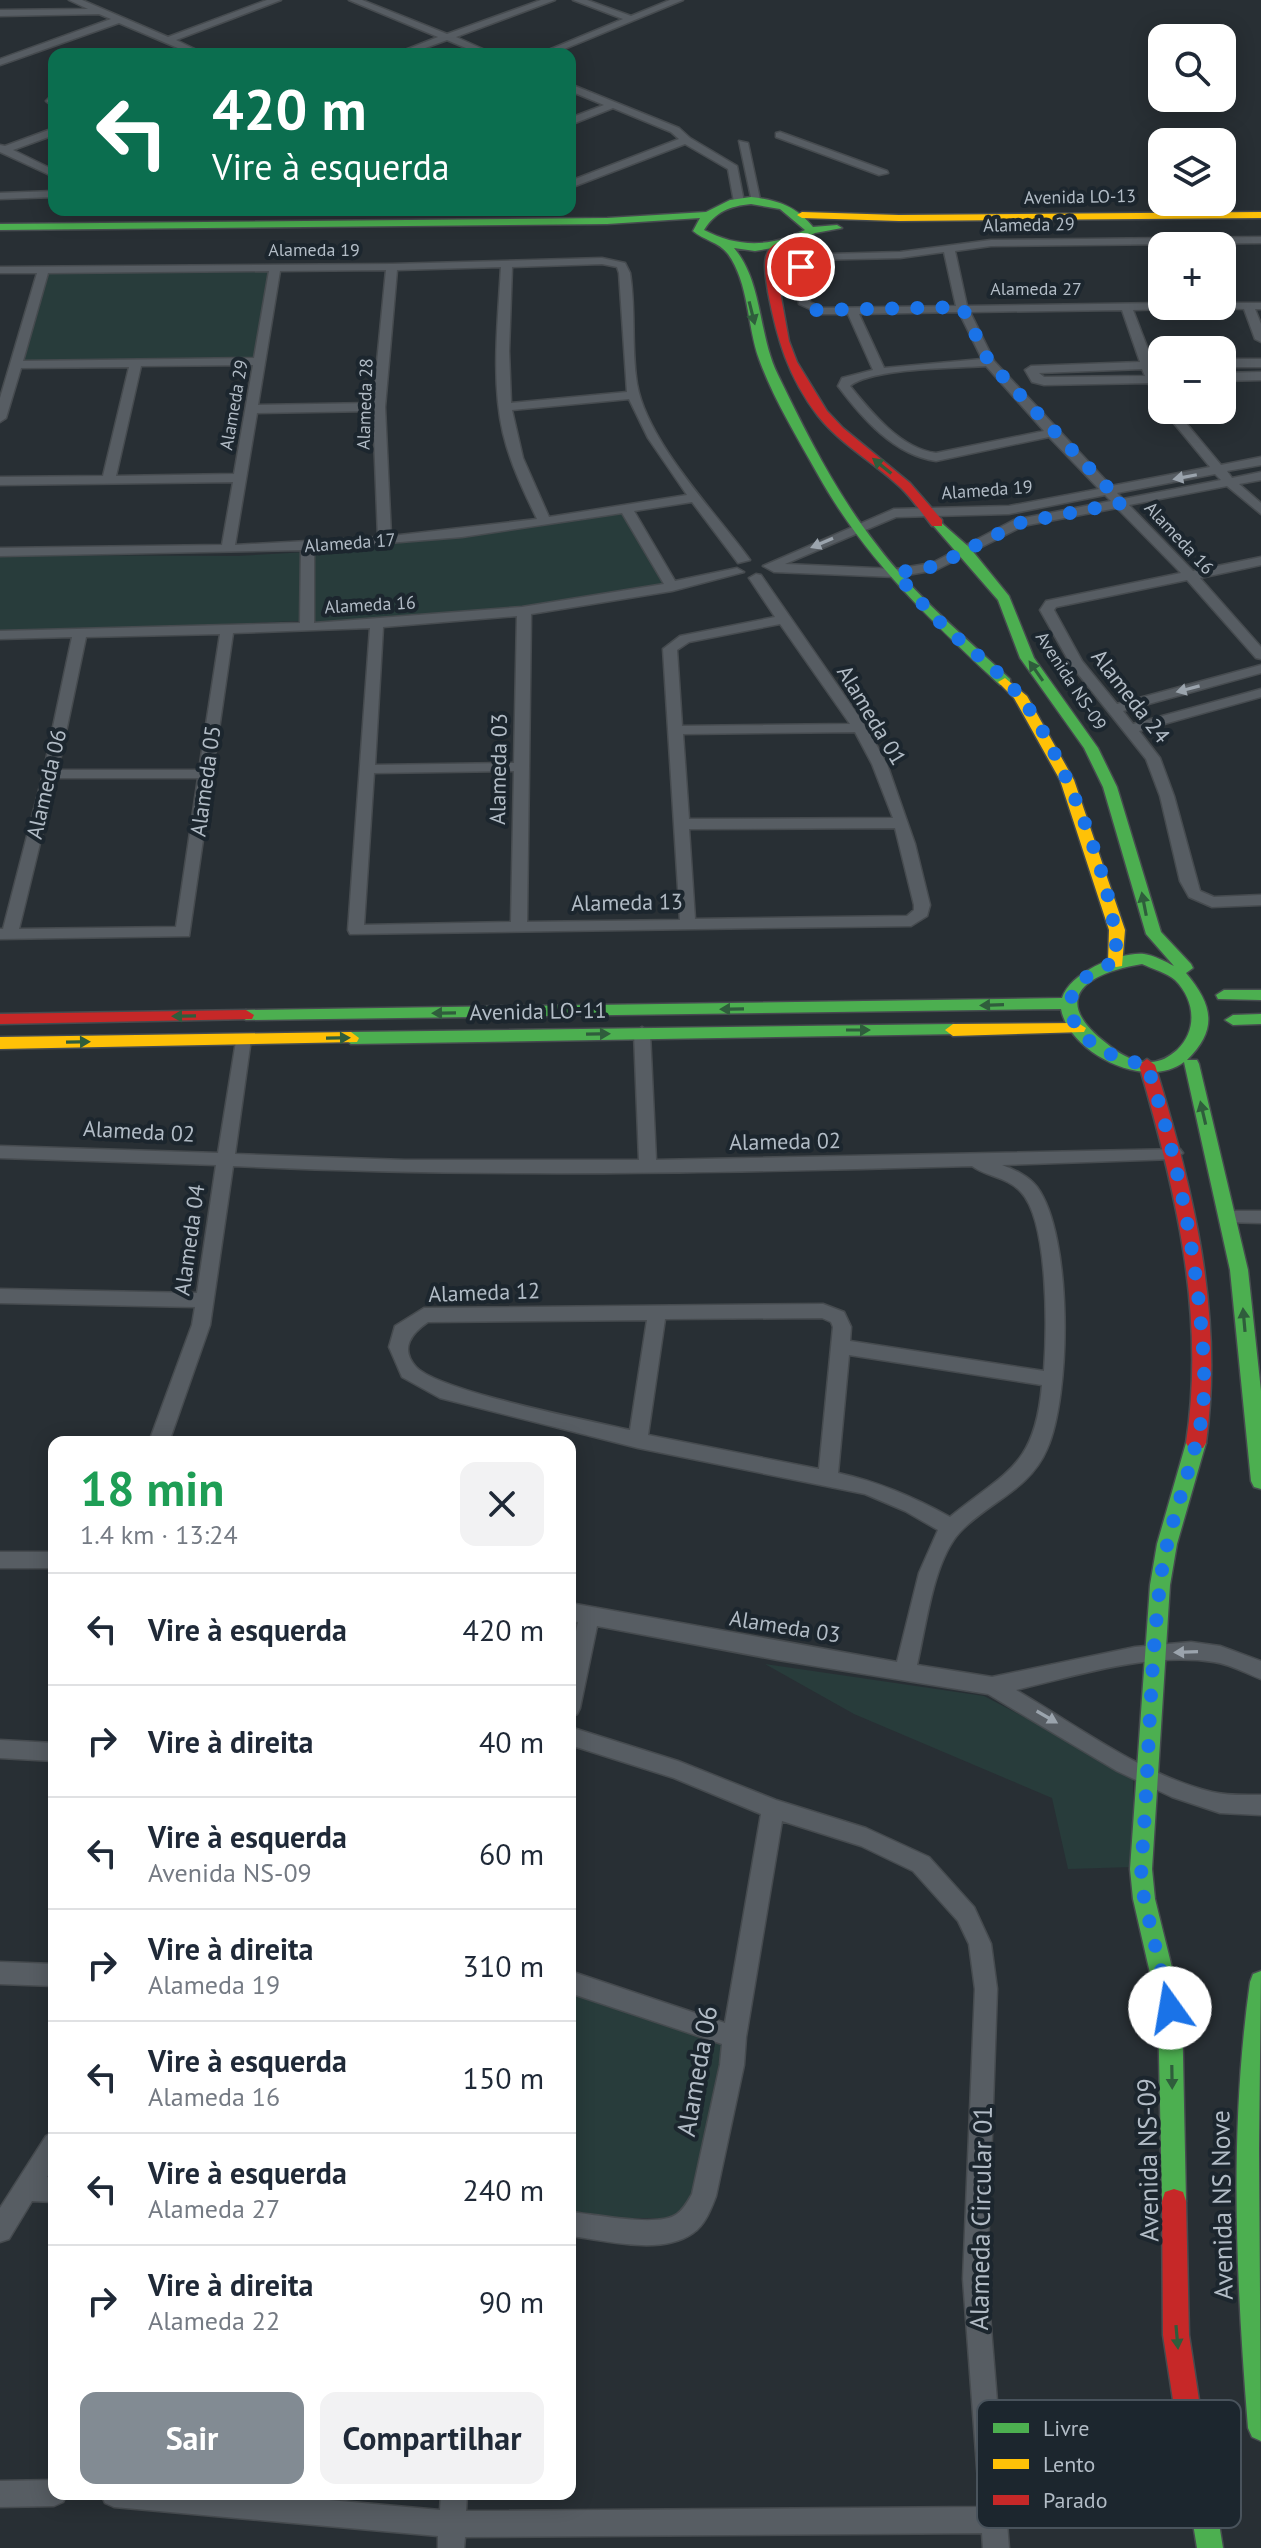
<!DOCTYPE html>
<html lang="pt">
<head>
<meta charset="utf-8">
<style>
	:root { --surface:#fff; --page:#f2f2f3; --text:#1f2937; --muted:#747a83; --line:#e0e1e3; --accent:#828b93 }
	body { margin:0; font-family:"PT Sans",sans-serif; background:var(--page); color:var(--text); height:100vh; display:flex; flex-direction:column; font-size:30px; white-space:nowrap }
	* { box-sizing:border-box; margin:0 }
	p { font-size:26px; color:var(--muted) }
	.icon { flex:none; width:44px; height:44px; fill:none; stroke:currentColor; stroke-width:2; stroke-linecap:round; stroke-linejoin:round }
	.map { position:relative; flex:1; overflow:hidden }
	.side { position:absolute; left:48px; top:1436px; width:528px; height:1064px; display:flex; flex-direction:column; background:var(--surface); border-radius:16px; box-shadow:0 4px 20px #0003 }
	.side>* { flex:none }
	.hud { position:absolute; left:48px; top:48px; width:528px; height:168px; border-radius:16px; box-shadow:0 4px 20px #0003; background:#0b6e4f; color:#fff; overflow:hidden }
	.buttons { position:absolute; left:1148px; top:24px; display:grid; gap:16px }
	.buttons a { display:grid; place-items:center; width:88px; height:88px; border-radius:16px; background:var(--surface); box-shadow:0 4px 20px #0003; font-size:40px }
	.pin { position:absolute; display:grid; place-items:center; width:68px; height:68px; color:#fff; margin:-34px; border:4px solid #fff; border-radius:50%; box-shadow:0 2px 8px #0007 }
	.me { position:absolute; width:88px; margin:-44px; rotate:347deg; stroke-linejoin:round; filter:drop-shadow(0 0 6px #0008) }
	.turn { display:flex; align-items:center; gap:28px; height:168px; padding:0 32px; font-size:36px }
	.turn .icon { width:104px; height:104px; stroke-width:2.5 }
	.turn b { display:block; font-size:56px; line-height:68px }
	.round { display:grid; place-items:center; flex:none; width:84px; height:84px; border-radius:16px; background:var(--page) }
	.headline { display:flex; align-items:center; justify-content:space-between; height:136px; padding:0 32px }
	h1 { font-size:48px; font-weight:800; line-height:60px; color:#1e9e55 }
	.button { display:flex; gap:16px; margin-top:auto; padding:16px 32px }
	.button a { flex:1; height:92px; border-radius:16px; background:var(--accent); color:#fff; font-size:32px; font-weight:800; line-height:92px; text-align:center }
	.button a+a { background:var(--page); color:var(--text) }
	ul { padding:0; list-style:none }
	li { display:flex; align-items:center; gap:24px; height:112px; padding:0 32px; border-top:2px solid var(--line) }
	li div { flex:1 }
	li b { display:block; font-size:30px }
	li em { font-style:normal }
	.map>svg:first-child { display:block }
	.green { fill:#283c3b }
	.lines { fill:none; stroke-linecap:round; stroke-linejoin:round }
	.street-casing { stroke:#464b4f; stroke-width:3 }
	.fast-casing { stroke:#464b4f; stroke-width:3 }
	.slow-casing { stroke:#464b4f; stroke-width:3 }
	.jam-casing { stroke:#464b4f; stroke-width:3 }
	.street { fill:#575d63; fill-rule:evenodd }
	.fast { fill:#4caf50; fill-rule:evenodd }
	.slow { fill:#ffc107; fill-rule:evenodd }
	.jam { fill:#c62828; fill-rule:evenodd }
	.oneway { fill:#2f5d3c }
	.oneway2 { fill:#9ba4ad }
	.route { stroke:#1a73e8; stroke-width:14; stroke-dasharray:0 25.2 }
	.labels { text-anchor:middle; stroke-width:8; stroke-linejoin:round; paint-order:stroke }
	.far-street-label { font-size:18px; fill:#b2bcc6; stroke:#1c262e }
	.street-label { font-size:22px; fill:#b2bcc6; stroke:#1c262e }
	.near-street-label { font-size:26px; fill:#b2bcc6; stroke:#1c262e }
	.key { fill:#1c262e; stroke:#49535c; stroke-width:2 }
	.key-label { font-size:22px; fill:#b2bcc6 }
</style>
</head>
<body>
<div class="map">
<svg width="1261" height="2548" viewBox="0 0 1261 2548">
	<rect width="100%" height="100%" fill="#282f34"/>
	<path class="green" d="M275 268 260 361 15 365 44 269Z
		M626 509 672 587 585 602 307 626V565L299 621 0 633V555L237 556 308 552V547Z
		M765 1664 984 1696 1133 1774V1867L1068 1869 1052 1798 854 1714Z
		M570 1990 734 2037 690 2218H570Z"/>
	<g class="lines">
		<defs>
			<path id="street" d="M69 0H82L168 37 267 0H281L176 40 205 54H192L119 23 0 65V59L111 19 99 14 0 16V10L88 9Z
				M349 0H362L447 34 541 0H555L456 37 494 54H480L447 40 409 54H395L438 37Z
				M573 0H587L631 16 670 0H683L552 54H539L623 19Z
				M570 84 679 128 690 138 737 166 744 202 739 205 734 202 728 169 685 144 570 188V181L679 139 671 132 613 108 570 125V118L604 105 570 91Z
				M54 93V107L46 101Z
				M54 128V135L13 150 54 170V177L0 152V145L5 146Z
				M780 132 887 171 888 173 879 175 776 137V133Z
				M739 141 748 143 761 204 752 202Z
				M54 191V197L0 199V193Z
				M1261 237V243L991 246 955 251 967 306 1162 303V306H1179L1173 309 1133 310 1162 386V401L1158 400 1148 383 1044 385 1032 382 1025 370 1031 366 1140 362 1122 310 970 312 994 361 1111 486 1210 467 1163 410H1175L1221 465 1261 457V465L1227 471 1232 478 1261 472V480L1239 484 1261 503V514L1227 486 1129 505 1193 571 1261 557V565L1200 578 1261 647V659L1256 658 1187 580 1056 607 1054 610 1082 661 1117 704 1261 665V673L1123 711 1133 724 1261 689V697L1139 731 1160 758 1174 796 1200 891 1214 897 1261 895V905L1212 907 1189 897 1180 881 1160 796 1146 759 1071 665 1040 610 1046 601 1181 573 1117 508 1023 526 936 570 896 577 774 572 763 566 894 509 1009 506 1099 489 1049 437 936 461C894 455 862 418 838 386L842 378 873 370 848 314H821L799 304 795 255 900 252 991 240ZM944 252 956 306 823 308 810 302 805 260 900 258ZM959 312 982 359 884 368 859 314ZM986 366 1044 431 936 453C901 449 871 412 850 386 871 368 955 368 986 366ZM1142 369 1145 376 1044 377 1039 373ZM1215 474 1221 480 1123 499 1117 493ZM1105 495 1111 501 1014 520 932 563 896 569 785 564 896 517 1009 514Z
				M602 258 625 263 630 273C636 310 631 348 637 384 647 442 716 513 750 560L738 563 692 502 634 511 675 581 737 568 744 572 672 591 531 614 527 922 680 920 663 649 680 636 775 617 749 578 756 574 761 575 867 728 887 764 915 844 930 905 927 916 911 926 350 934 348 930 370 628 233 633 189 936 0 939V929H3L43 774 72 637 0 639V631L300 623 301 550 0 556V548L222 545 233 482 0 485V477L103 476 129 367 21 368 6 418 0 422V398L37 273H0V267L392 264ZM602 264 617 267 619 273 627 392 511 403 509 351 512 267ZM501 267C498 322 491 380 503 433 510 463 524 492 537 519L391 536 385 407 397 270ZM386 270 373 403 258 405 280 271ZM269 271 254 358 23 361 48 273ZM253 365 234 474 116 476 141 366ZM629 399 648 438 687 495 549 517 523 458 512 410ZM373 411 378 537 235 545 257 413ZM622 513 664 584 522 607 314 623V549L462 537ZM517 616 514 763 375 765 383 627ZM780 624 850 724 682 726 677 650 689 642ZM220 634 199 770H58L86 637ZM855 732 872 764 893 818 689 819 683 734ZM514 771 511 922 364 925 374 773ZM56 778H198L176 927 19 929ZM895 828 914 905V910L907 916 695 919 689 829Z
				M1222 303H1261V309H1255L1261 324V342L1255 339 1244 309 1218 308 1216 306H1222Z
				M1222 359H1261V367H1222Z
				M1261 372V380L1222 381V373Z
				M642 1027 650 1033 656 1160 1180 1149 1183 1153 1174 1159 1002 1165C1015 1170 1029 1176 1037 1187 1073 1236 1071 1396 1047 1449 1030 1490 988 1502 960 1532 933 1561 926 1627 917 1665L992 1677 1135 1647 1191 1642 1220 1646 1261 1661V1679C1245 1673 1230 1664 1214 1662 1149 1652 1079 1675 1016 1690 1078 1726 1142 1775 1212 1792 1228 1796 1245 1795 1261 1795V1815L1220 1813 1172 1797 1117 1771 988 1694 778 1660 597 1626 580 1708 577 1714 570 1717V1659L578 1622 570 1621V1603L897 1662 919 1573 938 1530 905 1511 865 1494 638 1448 440 1398 402 1377 389 1347 395 1326 424 1308 823 1304 844 1312 851 1327 850 1341 1044 1371C1047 1331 1049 1222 1021 1192 1008 1177 987 1177 972 1166 726 1173 480 1178 233 1166L210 1325 169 1442H149L192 1325 195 1307 0 1303V1289L197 1293 216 1165 0 1158V1146L218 1153 237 1035H249L251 1039 235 1154 405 1160H639L634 1033ZM822 1318 831 1322 833 1327 819 1469 648 1435 665 1319ZM647 1320 630 1430C591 1421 438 1391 416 1367 399 1348 412 1333 428 1322ZM849 1355 1042 1385C1035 1467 1006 1471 950 1517 914 1497 879 1482 838 1473Z
				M1229 1211H1261V1223L1223 1222 1220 1217Z
				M0 1552H54V1568H0Z
				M570 1727 678 1761 776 1800 866 1828 929 1857 974 1907 991 1944 997 1989 987 2279 1009 2548H983L982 2533 465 2537 464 2548H438V2536L114 2507 105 2503 101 2494H263L440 2510 441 2494H467L466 2511 980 2507 963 2279 975 1989 969 1944 958 1921 913 1871 861 1846 782 1821 746 2037 744 2065 716 2196C711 2209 705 2225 693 2233 661 2256 606 2240 570 2236V2212C593 2214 659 2228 677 2214 684 2209 688 2201 692 2194L720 2065 722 2044 570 1993V1971L725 2023 761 1814 674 1778 570 1745Z
				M0 1740 54 1743V1761L0 1758Z
				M0 1962 54 1964V1986L0 1984Z
				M54 2132V2166L47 2177 54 2178V2202L32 2201 9 2239 0 2242V2208L46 2136Z
				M54 2480V2494H67L63 2502 54 2506 0 2507V2481Z"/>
			<path id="fast" d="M751 197C777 200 796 206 813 227L837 225 842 228 815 233 790 245 755 251 734 248C763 282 758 335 778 375 806 433 836 493 876 544 914 595 964 636 1010 679V685H1000C930 620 864 558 817 473 797 437 773 398 759 359 747 326 749 283 728 254 719 242 703 240 693 231L700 218 607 224 0 230V224L607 218 706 212 730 200ZM751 204 780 209 805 230C772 247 738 248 704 230 715 212 730 206 751 204Z
				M937 519 970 548 1009 596 1034 658 1098 748 1117 787 1161 932 1191 964 1193 968 1186 973C1212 1004 1219 1029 1187 1060H1197L1199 1064 1248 1270 1261 1391V1489L1254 1487 1251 1481 1230 1270 1184 1062C1146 1091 1069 1053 1061 1009L246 1020 238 1015 246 1010 1062 998C1071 972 1118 952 1144 954 1154 955 1166 962 1174 966L1146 934 1103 787 1084 748 1020 658 998 600 931 523ZM1142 964C1153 969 1167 973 1175 980 1195 1000 1198 1030 1177 1050 1169 1057 1161 1062 1150 1062 1133 1063 1118 1053 1106 1043 1048 998 1087 973 1142 964Z
				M1224 990H1261V1000L1218 999 1216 995Z
				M1261 1014V1024L1233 1025 1225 1020 1233 1015Z
				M953 1024 959 1026 961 1030 959 1034 351 1044 343 1038 351 1032Z
				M1196 1435 1203 1438 1206 1443 1177 1544 1170 1585 1152 1869 1155 1899 1182 2008 1186 2201 1183 2210 1174 2213 1165 2210 1162 2201 1158 2008 1133 1899 1130 1869 1150 1585 1157 1544 1186 1443 1189 1438Z
				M1261 1971 1259 2149 1261 2441 1252 2437 1248 2428C1236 2278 1229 2131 1250 1982L1253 1974Z
				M1190 2413 1199 2417 1203 2426 1223 2548H1197L1177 2426 1181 2417Z"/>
			<path id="slow" d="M1261 212V218L899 221 802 218 797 215 802 212 899 215Z
				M1005 678 1027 696 1074 780 1125 930 1122 966 1116 967 1108 962 1109 930 1060 780 1014 698 998 682Z
				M1078 1023 1086 1028 1084 1032 953 1036 945 1030 953 1024Z
				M351 1032 359 1038 357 1042 0 1049V1037Z"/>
			<path id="jam" d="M777 243 782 246 775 264 789 341 797 362 827 411 843 428 910 483 942 520V526H932C922 513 912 499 901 488 875 463 841 445 818 416 788 377 777 339 768 292 766 276 759 252 777 243Z
				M246 1010 254 1015 252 1019 0 1024V1014Z
				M1147 1059 1155 1065C1193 1188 1224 1314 1206 1443L1203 1448H1189L1186 1443C1206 1314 1175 1188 1139 1065Z
				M1174 2189 1183 2192 1186 2201 1189 2335 1203 2426 1199 2435 1190 2439 1181 2435 1177 2426 1163 2335 1162 2201 1165 2192Z"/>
		</defs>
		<use href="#street" class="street-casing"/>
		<use href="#fast" class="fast-casing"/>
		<use href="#slow" class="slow-casing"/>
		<use href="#jam" class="jam-casing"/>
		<use href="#street" class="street"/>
		<use href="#fast" class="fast"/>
		<use href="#slow" class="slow"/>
		<use href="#jam" class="jam"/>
	</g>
	<defs><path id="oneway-solid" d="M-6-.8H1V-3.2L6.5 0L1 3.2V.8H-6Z" transform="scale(2)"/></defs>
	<g class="oneway">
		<use href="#oneway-solid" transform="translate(752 313) rotate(76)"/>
		<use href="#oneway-solid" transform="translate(882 466) rotate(-141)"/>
		<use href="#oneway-solid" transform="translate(1036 671) rotate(-125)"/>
		<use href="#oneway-solid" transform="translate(1144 904) rotate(-101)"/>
		<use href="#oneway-solid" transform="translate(992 1005) rotate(178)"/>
		<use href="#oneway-solid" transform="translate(732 1009) rotate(179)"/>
		<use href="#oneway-solid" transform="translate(444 1013) rotate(179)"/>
		<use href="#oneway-solid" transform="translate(184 1016) rotate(179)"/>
		<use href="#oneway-solid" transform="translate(858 1030)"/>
		<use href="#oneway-solid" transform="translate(598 1034) rotate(-1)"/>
		<use href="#oneway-solid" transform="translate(338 1038) rotate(-1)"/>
		<use href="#oneway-solid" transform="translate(78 1042) rotate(-1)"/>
		<use href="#oneway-solid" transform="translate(1203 1113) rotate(-103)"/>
		<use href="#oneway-solid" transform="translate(1244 1320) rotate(-95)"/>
		<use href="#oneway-solid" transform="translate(1172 2077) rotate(89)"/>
		<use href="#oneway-solid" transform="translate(1177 2337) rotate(85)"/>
	</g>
	<g class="oneway2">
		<use href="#oneway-solid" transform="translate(1185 477) rotate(169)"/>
		<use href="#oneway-solid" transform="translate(822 543) rotate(157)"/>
		<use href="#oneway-solid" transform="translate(1188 689) rotate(165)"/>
		<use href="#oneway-solid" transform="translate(1186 1652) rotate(178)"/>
		<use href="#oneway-solid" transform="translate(1047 1717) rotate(30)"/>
	</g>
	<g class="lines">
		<path class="route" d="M801 267 805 304 815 310 962 307 989 362 1122 503 1019 523 936 566 896 573C912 592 928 611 946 628 970 650 997 669 1018 694 1060 745 1121 897 1116 962 1072 976 1051 1009 1093 1044 1109 1056 1128 1061 1147 1065 1174 1147 1191 1227 1200 1313 1203 1347 1207 1387 1201 1421 1190 1477 1166 1529 1160 1585 1149 1679 1149 1774 1141 1869L1144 1899 1170 2008"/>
	</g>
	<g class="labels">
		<g class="far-street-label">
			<text transform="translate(1080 197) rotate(-1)" y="6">Avenida LO-13</text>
			<text transform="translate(1029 225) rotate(-1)" y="6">Alameda 29</text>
			<text x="314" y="256">Alameda 19</text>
			<text x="1036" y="295">Alameda 27</text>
			<text transform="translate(365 404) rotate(-88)" y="6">Alameda 28</text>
			<text transform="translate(234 405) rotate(-80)" y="6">Alameda 29</text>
			<text transform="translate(987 490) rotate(-4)" y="6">Alameda 19</text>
			<text transform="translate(1179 538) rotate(47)" y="6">Alameda 16</text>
			<text transform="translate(350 543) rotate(-4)" y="6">Alameda 17</text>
			<text transform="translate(370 605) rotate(-3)" y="6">Alameda 16</text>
			<text transform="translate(1071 681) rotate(57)" y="6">Avenida NS-09</text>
		</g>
		<g class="street-label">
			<text transform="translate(1131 696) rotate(52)" y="8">Alameda 24</text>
			<text transform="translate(872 715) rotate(59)" y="8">Alameda 01</text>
			<text transform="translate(498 769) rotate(-89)" y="8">Alameda 03</text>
			<text transform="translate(205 781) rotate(-82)" y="8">Alameda 05</text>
			<text transform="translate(46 784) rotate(-77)" y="8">Alameda 06</text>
			<text transform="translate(627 902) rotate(-1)" y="8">Alameda 13</text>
			<text transform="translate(538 1011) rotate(-1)" y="8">Avenida LO-11</text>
			<text transform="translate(139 1131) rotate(3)" y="8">Alameda 02</text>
			<text transform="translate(785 1141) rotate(-1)" y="8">Alameda 02</text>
			<text transform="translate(189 1240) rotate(-82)" y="8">Alameda 04</text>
			<text transform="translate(484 1292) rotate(-2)" y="8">Alameda 12</text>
			<text transform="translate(785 1626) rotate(9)" y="8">Alameda 03</text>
		</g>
		<g class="near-street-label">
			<text transform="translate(697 2071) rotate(-80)" y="9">Alameda 06</text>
			<text transform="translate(1148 2160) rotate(-91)" y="9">Avenida NS-09</text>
			<text transform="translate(1222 2205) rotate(-91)" y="9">Avenida NS Nove</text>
			<text transform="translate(981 2218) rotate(-89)" y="9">Alameda Circular 01</text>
		</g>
	</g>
	<rect x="977" y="2400" width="264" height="128" rx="12" class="key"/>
	<rect x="993" y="2423" width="36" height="10" fill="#4caf50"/>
	<rect x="993" y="2459" width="36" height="10" fill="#ffc107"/>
	<rect x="993" y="2495" width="36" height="10" fill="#c62828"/>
	<g class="key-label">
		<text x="1043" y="2436">Livre</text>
		<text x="1043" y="2472">Lento</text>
		<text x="1043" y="2508">Parado</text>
	</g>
</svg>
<div class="buttons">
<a><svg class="icon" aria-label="search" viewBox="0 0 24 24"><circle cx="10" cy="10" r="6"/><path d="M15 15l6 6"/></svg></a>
<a><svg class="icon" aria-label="layers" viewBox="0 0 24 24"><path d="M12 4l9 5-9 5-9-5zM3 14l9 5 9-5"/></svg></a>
<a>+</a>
<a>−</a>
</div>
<div class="pin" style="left:801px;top:267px;background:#d93025"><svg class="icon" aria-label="arrive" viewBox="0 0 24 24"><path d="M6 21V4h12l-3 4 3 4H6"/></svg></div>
<svg class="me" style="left:1170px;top:2008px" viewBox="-20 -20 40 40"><circle r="19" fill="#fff"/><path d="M0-13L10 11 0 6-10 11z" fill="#1a73e8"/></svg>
<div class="hud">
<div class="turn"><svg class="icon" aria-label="left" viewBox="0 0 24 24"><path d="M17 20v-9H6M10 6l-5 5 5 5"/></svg><div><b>420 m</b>Vire à esquerda</div></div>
</div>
<section class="side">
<div class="headline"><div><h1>18 min</h1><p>1.4 km · 13:24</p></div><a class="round"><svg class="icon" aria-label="close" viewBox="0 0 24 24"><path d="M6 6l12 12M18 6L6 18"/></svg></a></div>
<ul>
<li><svg class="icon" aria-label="left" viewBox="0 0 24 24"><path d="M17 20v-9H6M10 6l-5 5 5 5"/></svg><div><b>Vire à esquerda</b></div><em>420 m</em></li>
<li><svg class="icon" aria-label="right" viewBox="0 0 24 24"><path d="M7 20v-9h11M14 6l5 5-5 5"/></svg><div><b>Vire à direita</b></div><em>40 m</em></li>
<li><svg class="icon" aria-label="left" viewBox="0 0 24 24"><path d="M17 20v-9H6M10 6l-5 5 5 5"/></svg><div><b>Vire à esquerda</b><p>Avenida NS-09</p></div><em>60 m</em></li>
<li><svg class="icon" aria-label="right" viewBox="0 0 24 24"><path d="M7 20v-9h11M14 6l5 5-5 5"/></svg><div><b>Vire à direita</b><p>Alameda 19</p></div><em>310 m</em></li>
<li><svg class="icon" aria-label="left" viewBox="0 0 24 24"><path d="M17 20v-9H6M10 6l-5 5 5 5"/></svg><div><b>Vire à esquerda</b><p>Alameda 16</p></div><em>150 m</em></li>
<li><svg class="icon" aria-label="left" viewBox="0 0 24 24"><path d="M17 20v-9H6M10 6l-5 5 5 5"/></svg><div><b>Vire à esquerda</b><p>Alameda 27</p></div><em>240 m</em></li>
<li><svg class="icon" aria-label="right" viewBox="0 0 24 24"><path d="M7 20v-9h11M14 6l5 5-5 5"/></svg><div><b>Vire à direita</b><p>Alameda 22</p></div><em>90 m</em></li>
</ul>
<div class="button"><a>Sair</a><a>Compartilhar</a></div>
</section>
</div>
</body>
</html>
